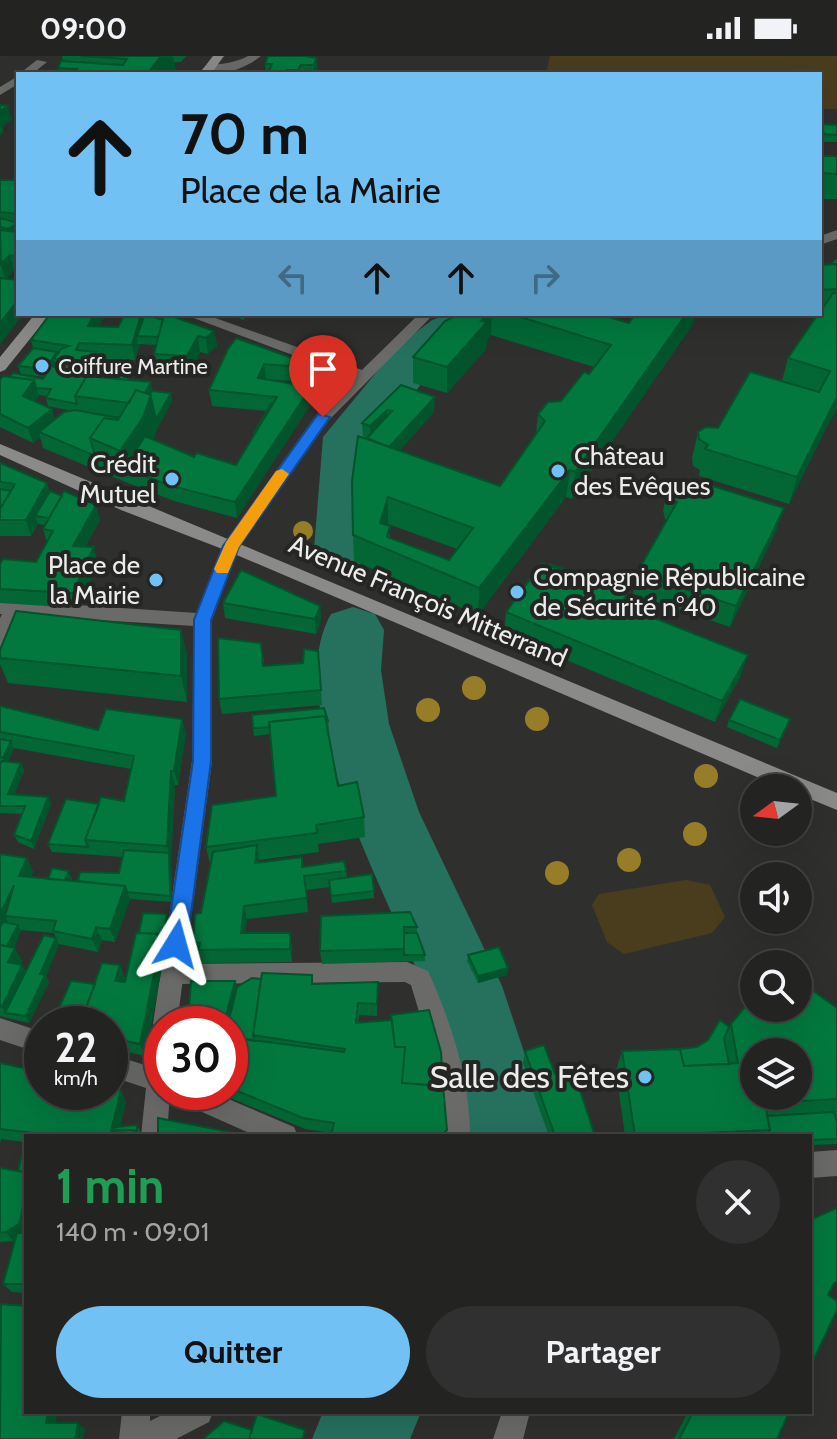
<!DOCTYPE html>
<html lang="fr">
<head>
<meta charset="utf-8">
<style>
	:root { --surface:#232422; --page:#2f302f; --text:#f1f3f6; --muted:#a3a4a5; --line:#404140; --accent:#72c1f5 }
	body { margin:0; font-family:Cabin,sans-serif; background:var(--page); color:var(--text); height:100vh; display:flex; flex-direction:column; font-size:30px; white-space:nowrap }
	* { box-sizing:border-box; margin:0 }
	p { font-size:26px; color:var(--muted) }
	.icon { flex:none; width:44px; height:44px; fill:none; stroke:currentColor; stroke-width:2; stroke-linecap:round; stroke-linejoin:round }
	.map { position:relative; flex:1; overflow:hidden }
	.drawer { position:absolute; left:24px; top:1078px; width:788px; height:280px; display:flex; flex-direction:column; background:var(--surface); border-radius:0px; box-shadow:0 8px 32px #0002,0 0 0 2px var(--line) }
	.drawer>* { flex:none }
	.guide { position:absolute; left:16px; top:16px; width:806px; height:244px; border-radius:0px; box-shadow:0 8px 32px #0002,0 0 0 2px var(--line); background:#72c1f5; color:#111; overflow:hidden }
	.needle { width:52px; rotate:255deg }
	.fabs { position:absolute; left:740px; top:718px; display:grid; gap:16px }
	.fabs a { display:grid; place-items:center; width:72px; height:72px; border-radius:50%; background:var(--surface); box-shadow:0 8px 32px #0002,0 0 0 2px var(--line); font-size:40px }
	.speed { position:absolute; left:24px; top:950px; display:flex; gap:16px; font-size:40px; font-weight:700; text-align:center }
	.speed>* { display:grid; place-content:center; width:104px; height:104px; border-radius:50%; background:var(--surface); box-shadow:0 8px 32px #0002,0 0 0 2px var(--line); line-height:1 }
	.speed small { font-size:20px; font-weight:400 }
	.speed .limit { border:12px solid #d22; background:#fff; color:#111 }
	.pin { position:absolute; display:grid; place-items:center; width:68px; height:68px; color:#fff; margin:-82px -34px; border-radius:50% 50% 50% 0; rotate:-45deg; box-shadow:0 0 8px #0007 }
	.pin .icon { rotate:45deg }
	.me { position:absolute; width:88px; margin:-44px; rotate:8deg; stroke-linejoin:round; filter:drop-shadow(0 0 6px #0008) }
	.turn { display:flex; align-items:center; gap:28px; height:168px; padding:0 32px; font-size:36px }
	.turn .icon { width:104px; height:104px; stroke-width:2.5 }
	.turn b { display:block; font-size:56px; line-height:68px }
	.lanes { display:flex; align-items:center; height:76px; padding:0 32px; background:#0003; justify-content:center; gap:40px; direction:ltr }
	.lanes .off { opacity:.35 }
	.round { display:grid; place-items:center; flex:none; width:84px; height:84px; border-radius:42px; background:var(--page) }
	.overview { display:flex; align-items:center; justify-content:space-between; height:136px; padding:0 32px }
	h1 { font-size:48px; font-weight:800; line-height:60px; color:#1e9e55 }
	.action { display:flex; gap:16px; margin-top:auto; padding:16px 32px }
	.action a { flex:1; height:92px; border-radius:48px; background:var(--accent); color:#111; font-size:32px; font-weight:800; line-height:92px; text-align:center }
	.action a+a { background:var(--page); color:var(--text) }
	.status { display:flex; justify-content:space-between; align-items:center; height:56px; padding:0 40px; background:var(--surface); direction:ltr }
	.status svg { height:22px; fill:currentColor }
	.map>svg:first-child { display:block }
	.green { fill:#4a3d1d }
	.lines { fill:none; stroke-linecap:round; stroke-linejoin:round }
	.river { fill:#26705e; fill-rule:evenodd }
	.lane { fill:#6a6a68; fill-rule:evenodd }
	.street { fill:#6a6a68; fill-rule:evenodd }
	.secondary { fill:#8a8a88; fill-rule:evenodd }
	.tree { fill:#987d29 }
	.wall { fill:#026735; fill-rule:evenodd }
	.shaded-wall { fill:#01542b }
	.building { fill:#02783e; stroke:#01542b; stroke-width:2; fill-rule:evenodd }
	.route { fill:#1a73e8; stroke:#114b97; stroke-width:2 }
	.slow { fill:#f59e0b }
	.poi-dot { fill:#72c1f5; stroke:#252624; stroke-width:3 }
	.labels { text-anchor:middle; stroke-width:8; stroke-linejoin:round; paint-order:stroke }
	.far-poi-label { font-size:22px; fill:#ecedeb; stroke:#252624; text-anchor:start }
	.poi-label { font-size:26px; fill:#ecedeb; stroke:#252624; text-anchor:start }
	.street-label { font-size:26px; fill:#ecedeb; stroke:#252624 }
	.near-poi-label { font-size:32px; fill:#ecedeb; stroke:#252624; text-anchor:end }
</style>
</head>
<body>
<div class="status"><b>09:00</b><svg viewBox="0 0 49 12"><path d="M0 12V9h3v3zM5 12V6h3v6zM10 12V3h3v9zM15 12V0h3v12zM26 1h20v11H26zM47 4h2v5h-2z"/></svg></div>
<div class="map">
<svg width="837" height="1383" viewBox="0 0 837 1383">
	<rect width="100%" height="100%" fill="#2f302e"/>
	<path class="green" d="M550 0H837V53H820V18H546Z
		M686 824 710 829 725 861 712 877 624 898 607 886 592 849 599 838Z"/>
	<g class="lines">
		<path class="river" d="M450 258H519L512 268 468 286 435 311 377 383 374 493 365 507 344 513 323 507 314 493 323 381 399 289 432 264Z
			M353 551 375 558 384 574 381 614 389 668 419 756 502 930 552 1080H466C452 1030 442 976 422 927 388 838 279 648 331 558Z
			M323 1356H421L410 1383H312Z"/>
		<path class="lane" d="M37 4 47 6 32 18H19Z
			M18 20V28L0 39V31Z
			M13 546 22 553 7 590 0 592V562L7 548Z
			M407 906 428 915C451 966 470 1023 470 1080H444L439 1022 411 929 405 926 172 928 164 925 161 918 164 911 172 908Z"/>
		<path class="street" d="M248 0H261C246 12 220 23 202 13 214 6 230 10 248 0Z
			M837 174V183L820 189V180Z
			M183 258H204L362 314 419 258H434L329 364 239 491 212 564V705L177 968H162V978L157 976 153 968 192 705 194 570 0 558V544L197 557 225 486 317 358 354 322Z
			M0 962 42 976V998L0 984Z
			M162 982V1036H170L167 1080H141L146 1032 110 1020V998L148 1010 154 985Z
			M172 1036H212L294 1071 298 1080H256L175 1044Z
			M837 1094V1120L810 1122V1096Z
			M122 1356H150V1365L168 1356H213L209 1366 176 1383H119Z
			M502 1356H530L523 1383H493Z"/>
		<path class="secondary" d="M213 0H224L211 18H199Z
			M35 258H50L5 314 0 316V301Z
			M0 388 837 737V754L798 738V732H783L225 494 121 454 0 399Z"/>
	</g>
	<g class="tree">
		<circle cx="303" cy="475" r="10"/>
		<circle cx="474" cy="632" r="12"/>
		<circle cx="428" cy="654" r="12"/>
		<circle cx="537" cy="663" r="12"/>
		<circle cx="706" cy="720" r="12"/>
		<circle cx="695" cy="778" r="12"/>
		<circle cx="629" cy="804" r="12"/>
		<circle cx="557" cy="817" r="12"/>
	</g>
	<path class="wall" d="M62 0H186L181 6H174L176 16 174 18H60L58 12 63 5Z
		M307 0 318 15 317 18H266L265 8Z
		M18 37V48H16L14 40Z
		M821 68 837 69V86H822L820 78Z
		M820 100H837V143H820Z
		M18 115V215L14 214 6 223 18 258H23L0 288V124H13Z
		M837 203V354L827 370 789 448 699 420 700 414 693 410 692 402 698 376 718 372 782 325 788 302 820 255V209L832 208 834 204Z
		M50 258H108L104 261 99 270 118 271 163 264 214 275 217 290 208 298 200 296 190 316 157 313 154 298 157 289 140 288 135 304 99 303 101 311 95 321 130 324 153 335 171 337 172 345 158 371 153 384 194 401 236 409 267 355 212 350 209 334 228 293 292 302 293 317 291 325 266 323 312 346 237 462 174 445 128 427 43 392 40 381 33 387 0 371V324L43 323 45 321 21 318 18 310 33 292 31 284ZM39 339 47 340 46 342 48 350 73 355 55 364 52 353 35 346ZM91 357 120 361 119 362Z
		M226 258H393V262L244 261V264Z
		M459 258H599L629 267 693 268 572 443 566 441 478 559 354 505 353 479 363 382 362 367 401 329 434 356 399 395 500 430 536 377 538 358 561 345 589 318 594 311 491 279 487 284 486 293 447 337 413 327V301ZM388 468 457 493 449 504 390 482Z
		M703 258H770L705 262Z
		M0 407 100 464 85 491 98 507 78 552 0 547V508L36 506 47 486 43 473 45 469 38 468 31 480H0Z
		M668 433 777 473 730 571 633 538 637 517 667 464 665 463 663 454Z
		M564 513V515L626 539 624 550 741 620 715 666 504 578 506 556Z
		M223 547 320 550 321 565 316 578 225 562Z
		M181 574 187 600V646L8 627 0 608V594Z
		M318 595 322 649 222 658 219 643 264 602V610L303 607Z
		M0 650 98 674 182 663 186 677 178 729H175L171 804 172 846 130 843 115 886 102 884 98 896 59 888 46 920 49 926 29 967 0 960V798L27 802 33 816 31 821 48 823 72 822 71 825H78L119 817 123 801 52 796 48 788 99 748 124 745 131 713 14 692 8 706 21 707 24 715 14 738 48 741 51 748 34 793 18 786 14 779 22 758 0 757ZM21 874 54 877 56 882 25 915 22 909H20L22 905 14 892Z
		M790 663 777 692 727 671 729 664Z
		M328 665 329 672 328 673 338 730 364 761 365 781 318 788 319 796 259 804V807L346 815 347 822 372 818 374 842 332 847 330 831 306 834 308 856 247 863 245 877 292 890V906L202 907 200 899H196L193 886 201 857 210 808 206 791 276 740 271 678 254 680 253 672Z
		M167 858 170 865 166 891 145 1000 110 992V968L95 928 125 922 124 925 125 926 139 877Z
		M321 860 417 871V877L425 899V905L322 908 320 895Z
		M468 899 507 919 478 927 467 905Z
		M235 925 237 931 378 926 377 960 359 959 358 967 443 1030 447 1080H331L332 1077 305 1073 216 1036H230V968Z
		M837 952V1088L810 1089V1080H625L616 1015 622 995 697 991 729 971 731 968Z
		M525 995 555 1018 595 1080H549L523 1007Z
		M0 1007 126 1045 120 1071 137 1069 140 1075 139 1080H26V1237L12 1236 3 1228 15 1185 0 1186V1112L18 1115 25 1086 1 1083 0 1087Z
		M688 1356H789L777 1383H674Z"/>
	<path class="shaded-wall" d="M161 0H173L176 16 174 18H147Z
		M317 2 318 15 317 18H314L313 9Z
		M8 50 12 64 3 70 4 76 0 80V55Z
		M18 167V176L10 181 8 173Z
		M10 199 14 214 5 223 1 208Z
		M18 244V258H23L0 288V267Z
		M94 258H108L104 261 92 285 88 270Z
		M141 258H145L137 280 138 288H140L135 304 132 289Z
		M487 258H492L491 279 487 284 486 293 447 337V311Z
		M686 258H695L693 268 572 443 575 416Z
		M214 275 217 290 208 298 206 282Z
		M198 280 200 296 190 316 187 300Z
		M57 296 58 303H54L56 308 51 316 48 308Z
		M97 296 101 311 95 321 91 306Z
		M292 302 293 317 291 325 289 310Z
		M264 308 266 323 258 322Z
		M34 324 39 339 28 356 23 340Z
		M151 326 154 341 171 337 172 345 158 371 149 396 125 412 120 395 138 351Z
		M311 331 312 346 237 462 235 446Z
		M435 341 434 356 389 406V391Z
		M837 341V354L827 370 789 448 797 421Z
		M52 353 56 369 39 376 40 381 33 387 28 372Z
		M387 354 388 369 371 384 370 370Z
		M570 414 566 441 478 559 479 532Z
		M47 427 52 443 35 460 38 468 31 480 26 464Z
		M388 441V468L381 493 380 467Z
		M96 449 100 464 77 505 73 490Z
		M784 452 777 473 730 571 736 550Z
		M94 491 98 507 78 552 73 537Z
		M320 550 321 565 316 578 315 563Z
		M181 574 187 600V646L181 620Z
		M748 599 741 620 715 666 722 645Z
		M182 663 186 677 178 729 174 715Z
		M11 685 14 693 7 709 3 702Z
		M21 707 24 715 11 745 8 738Z
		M171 715 175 729 171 804 172 846 170 840 169 797 167 790Z
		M48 741 51 748 34 793 31 785Z
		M257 789 259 803 258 821 255 807Z
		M27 802 33 816 25 834 19 820Z
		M69 815 72 822 66 838 63 831Z
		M14 829 5 860 9 868 0 886V858Z
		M125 830 130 843 115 886 110 873Z
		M244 850 247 863 244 890 241 877Z
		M167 858 170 865 166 891 145 1000 140 988 162 878Z
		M18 869 21 875 9 902 5 895Z
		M96 871 102 884 98 896 92 883Z
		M290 877 292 890V906L290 893Z
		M56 882 59 888 46 920 49 926 29 967 26 960 40 918Z
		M15 892 22 905 15 918 8 906Z
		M22 909 29 922 5 957 2 951Z
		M120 909 125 922 120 937 115 925Z
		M508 912 507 919 478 927V920Z
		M235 925 238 937 230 968H224Z
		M121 1034 126 1045 118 1080 111 1075Z
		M26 1137V1178L14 1186 6 1176Z
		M48 1356H58L54 1372 46 1367Z
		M78 1367 85 1373 83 1383H75Z"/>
	<path class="building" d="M81 0H161L147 18H73L77 13 58 12 61 5 123 9 127 3Z
		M268 0H305L317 2 313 9H301L298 14H287L286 18 268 17 272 8H265Z
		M0 49 8 50 0 55Z
		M821 68 837 69V79L824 78Z
		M820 100H837V118L820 117Z
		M18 115V158L0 156V124H13Z
		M0 162 18 167 8 173 0 171Z
		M0 174 18 176V200L10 199 1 208Z
		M837 208V233L820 234V209Z
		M0 222 18 224V244L0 267Z
		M833 237H837V341L797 421 705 393 708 389 699 383 698 376 706 371 718 372 750 316 819 336 830 315 788 302 818 258H820V256Z
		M50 258H94L88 270 118 271 125 258H141L132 289 79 287 76 294 97 296 91 306 54 303 61 293 69 290 31 284Z
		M145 258 163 264 158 281 137 280Z
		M164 258H166L214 275 206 282 198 280 187 300 154 298Z
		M459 258H487L481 265 487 266 447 311 413 301 445 265Z
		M511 258H599L629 267 635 258H686L575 416 570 414 479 532 353 479 352 425 358 380 500 430 545 365 538 358 548 346 561 345 584 316 589 318 611 289ZM388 441 473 472 449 504 387 481 390 470 380 467Z
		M236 282 292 302 289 310 264 308 258 322 311 331 235 446 171 430 125 412 145 380 194 401 197 397 236 409 277 341 209 334 228 293Z
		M33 292 57 296 48 308 56 312 90 315 75 340 77 348 46 342 51 333 36 332 34 324 10 321 13 317 43 323 49 313 18 310Z
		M120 316 129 317 128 324 118 323Z
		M3 320 34 324 23 340 52 353 28 372 0 358V324Z
		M87 320 151 326 145 337 136 334 129 347 75 340Z
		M401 329 435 341 389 391 367 382 392 355 387 354 370 370 362 367Z
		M136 334 151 339 142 363 120 395 90 382 104 362 118 364Z
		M152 335 171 337 156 363 150 338Z
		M271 348H273L255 377H254Z
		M75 354 119 362 118 364 104 362 90 382 95 400 39 376 64 356Z
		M0 407 47 427 26 464H0V453L15 428 0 426Z
		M690 423 784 452 736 550 637 517 677 446 669 442 668 433 676 427H688Z
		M0 433 11 435 0 453Z
		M50 435 62 440 49 462 35 460Z
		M64 435 96 449 73 490 94 491 73 537 0 533V508L3 503 36 506 53 475 43 473Z
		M542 507 626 539 621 549 748 599 722 645 506 556Z
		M549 508 564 513 563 515 548 509Z
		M241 514 320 550 315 563 223 547Z
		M16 555 181 574V620L0 602V594Z
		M218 582 261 587 263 610 303 607 304 593 318 595 321 634 219 643Z
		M740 643 790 663 780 684 729 664Z
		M0 650 98 674 106 653 182 663 174 715H171L167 790 85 784 101 741 124 745 134 700 0 676Z
		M324 652 328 665H326L325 660 269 666 270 671 253 672 252 659Z
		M325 660 338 730 357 726 364 761 316 769 317 777 206 791 212 749 276 740 269 666Z
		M0 683 11 685 3 702 0 701Z
		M2 705 21 707 8 738 48 741 31 785 14 779 25 750H0V708Z
		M66 743 99 748 85 784 88 791 48 788Z
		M257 789 255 807 302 801V811L344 805 346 815 304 820 307 842 244 850 241 877H290V893L198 894 200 887 193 886 195 858 201 857 213 796Z
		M124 794 169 797 170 840 127 836 125 830 78 825 80 816 119 817Z
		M0 798 27 802 19 820 125 830 110 873 96 871 92 883 53 875 56 865 5 860 14 829 0 858Z
		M52 812 69 815 65 824 48 823Z
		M372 818 374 835 331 840 329 824Z
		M410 856 417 871H404V893L320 895 321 860Z
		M143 857 167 858 164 884 162 878 139 877Z
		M3 866 18 869 7 890 0 889V871Z
		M136 877 162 878 140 988 110 982V968H80L102 907 120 909 115 925 125 926Z
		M404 877H417L425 899H404Z
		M44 879 56 882 40 918 45 919 26 960 5 957Z
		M0 889 15 892 8 906 22 909 2 951 0 950Z
		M499 891 508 912 478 920 468 899Z
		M262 917 312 919V928L378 926 377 948 358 947 356 967 392 964 395 991H405L402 1027 443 1030 447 1074 441 1080H331L334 1067 303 1062 230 1032V981L344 996 345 993 253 979Z
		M252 922 261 923 253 979 255 985 230 981V968H228L237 931Z
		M798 924 837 952V1043L765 1047 770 1074 635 1080 622 995 680 993 684 1010 738 1007 731 968 754 940V952H798ZM754 996H798V1040H754Z
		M71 925 95 928 80 968H52Z
		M191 925H235L224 968H188Z
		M429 954 441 996 443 1030 402 1027 405 991H395L391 959Z
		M720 964 729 971 724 982 729 1008 684 1010 680 993 697 991 708 984Z
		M544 989 555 1018 573 1013 595 1080H555L525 995Z
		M0 1007 42 1016V1036H110V1032L121 1034 111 1075 134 1074V1080H59L0 1073Z
		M834 1056 837 1067V1083L810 1084V1080H766L770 1074 767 1060Z
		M158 1062 240 1078 244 1080H158Z
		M137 1069 136 1079 134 1074H115L116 1071Z
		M26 1082V1116L18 1115Z
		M0 1112 26 1116V1137L19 1168 6 1176 0 1177Z
		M837 1152V1225L834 1227 828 1239 837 1245V1254L810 1311V1164Z
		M26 1160V1177H22Z
		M17 1177H26V1228H3Z
		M1 1248 26 1250V1356H48L46 1367H78L75 1383H0Z
		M693 1356H789L777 1383H679Z
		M257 1358 305 1374 302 1383H249Z
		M224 1365 252 1374 249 1383H203Z"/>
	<path class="route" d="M318 358 330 361 239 491 211 564V705L187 888 184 894 176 897 169 894 166 888 193 705 194 564 223 490Z"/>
	<path class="slow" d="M282 413 289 418 239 491 228 517H217L214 513 226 486 276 415Z"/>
	<g class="poi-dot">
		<circle cx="42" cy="310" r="8"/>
		<circle cx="558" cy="415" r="8"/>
		<circle cx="172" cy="423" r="8"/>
		<circle cx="156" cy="524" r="8"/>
		<circle cx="517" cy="536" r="8"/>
		<circle cx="645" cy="1021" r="8"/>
	</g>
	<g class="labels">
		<g class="far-poi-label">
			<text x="58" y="318">Coiffure Martine</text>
		</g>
		<g class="poi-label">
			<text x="574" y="409">Château<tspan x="574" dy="30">des Evêques</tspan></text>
			<text x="156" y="417" text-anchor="end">Crédit<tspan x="156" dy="30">Mutuel</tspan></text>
			<text x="140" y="518" text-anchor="end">Place de<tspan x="140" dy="30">la Mairie</tspan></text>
			<text x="533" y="530">Compagnie Républicaine<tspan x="533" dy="30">de Sécurité n°40</tspan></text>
		</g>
		<g class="street-label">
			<text transform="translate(428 545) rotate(23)" y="9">Avenue François Mitterrand</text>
		</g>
		<g class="near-poi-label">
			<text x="629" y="1032">Salle des Fêtes</text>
		</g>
	</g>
</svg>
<div class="fabs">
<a><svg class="needle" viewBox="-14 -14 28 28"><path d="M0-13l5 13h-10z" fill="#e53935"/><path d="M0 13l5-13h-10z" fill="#a3a4a5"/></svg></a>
<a><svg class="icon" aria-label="sound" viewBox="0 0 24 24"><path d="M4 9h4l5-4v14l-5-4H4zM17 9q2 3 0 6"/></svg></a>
<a><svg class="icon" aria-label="search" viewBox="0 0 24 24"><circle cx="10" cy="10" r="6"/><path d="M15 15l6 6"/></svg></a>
<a><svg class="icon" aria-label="layers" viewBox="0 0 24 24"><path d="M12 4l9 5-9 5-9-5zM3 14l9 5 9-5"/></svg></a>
</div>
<div class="speed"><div>22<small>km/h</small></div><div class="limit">30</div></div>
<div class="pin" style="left:323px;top:361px;background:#d93025"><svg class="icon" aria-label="arrive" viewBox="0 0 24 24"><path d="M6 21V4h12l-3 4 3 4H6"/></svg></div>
<svg class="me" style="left:176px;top:888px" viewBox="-20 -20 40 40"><path d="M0-17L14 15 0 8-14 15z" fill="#1a73e8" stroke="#fff" stroke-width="4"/></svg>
<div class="guide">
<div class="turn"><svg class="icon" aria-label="ahead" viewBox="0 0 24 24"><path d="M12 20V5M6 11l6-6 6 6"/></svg><div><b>70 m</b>Place de la Mairie</div></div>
<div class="lanes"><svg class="icon off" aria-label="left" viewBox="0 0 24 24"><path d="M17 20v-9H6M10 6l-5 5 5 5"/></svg><svg class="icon" aria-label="ahead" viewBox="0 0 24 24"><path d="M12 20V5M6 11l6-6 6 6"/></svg><svg class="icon" aria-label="ahead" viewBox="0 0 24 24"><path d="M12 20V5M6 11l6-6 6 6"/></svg><svg class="icon off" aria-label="right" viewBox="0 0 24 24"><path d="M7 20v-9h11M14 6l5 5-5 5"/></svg></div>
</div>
<section class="drawer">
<div class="overview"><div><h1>1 min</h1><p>140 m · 09:01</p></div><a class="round"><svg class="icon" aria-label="close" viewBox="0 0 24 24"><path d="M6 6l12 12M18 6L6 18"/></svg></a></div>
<div class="action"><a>Quitter</a><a>Partager</a></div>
</section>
</div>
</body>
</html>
